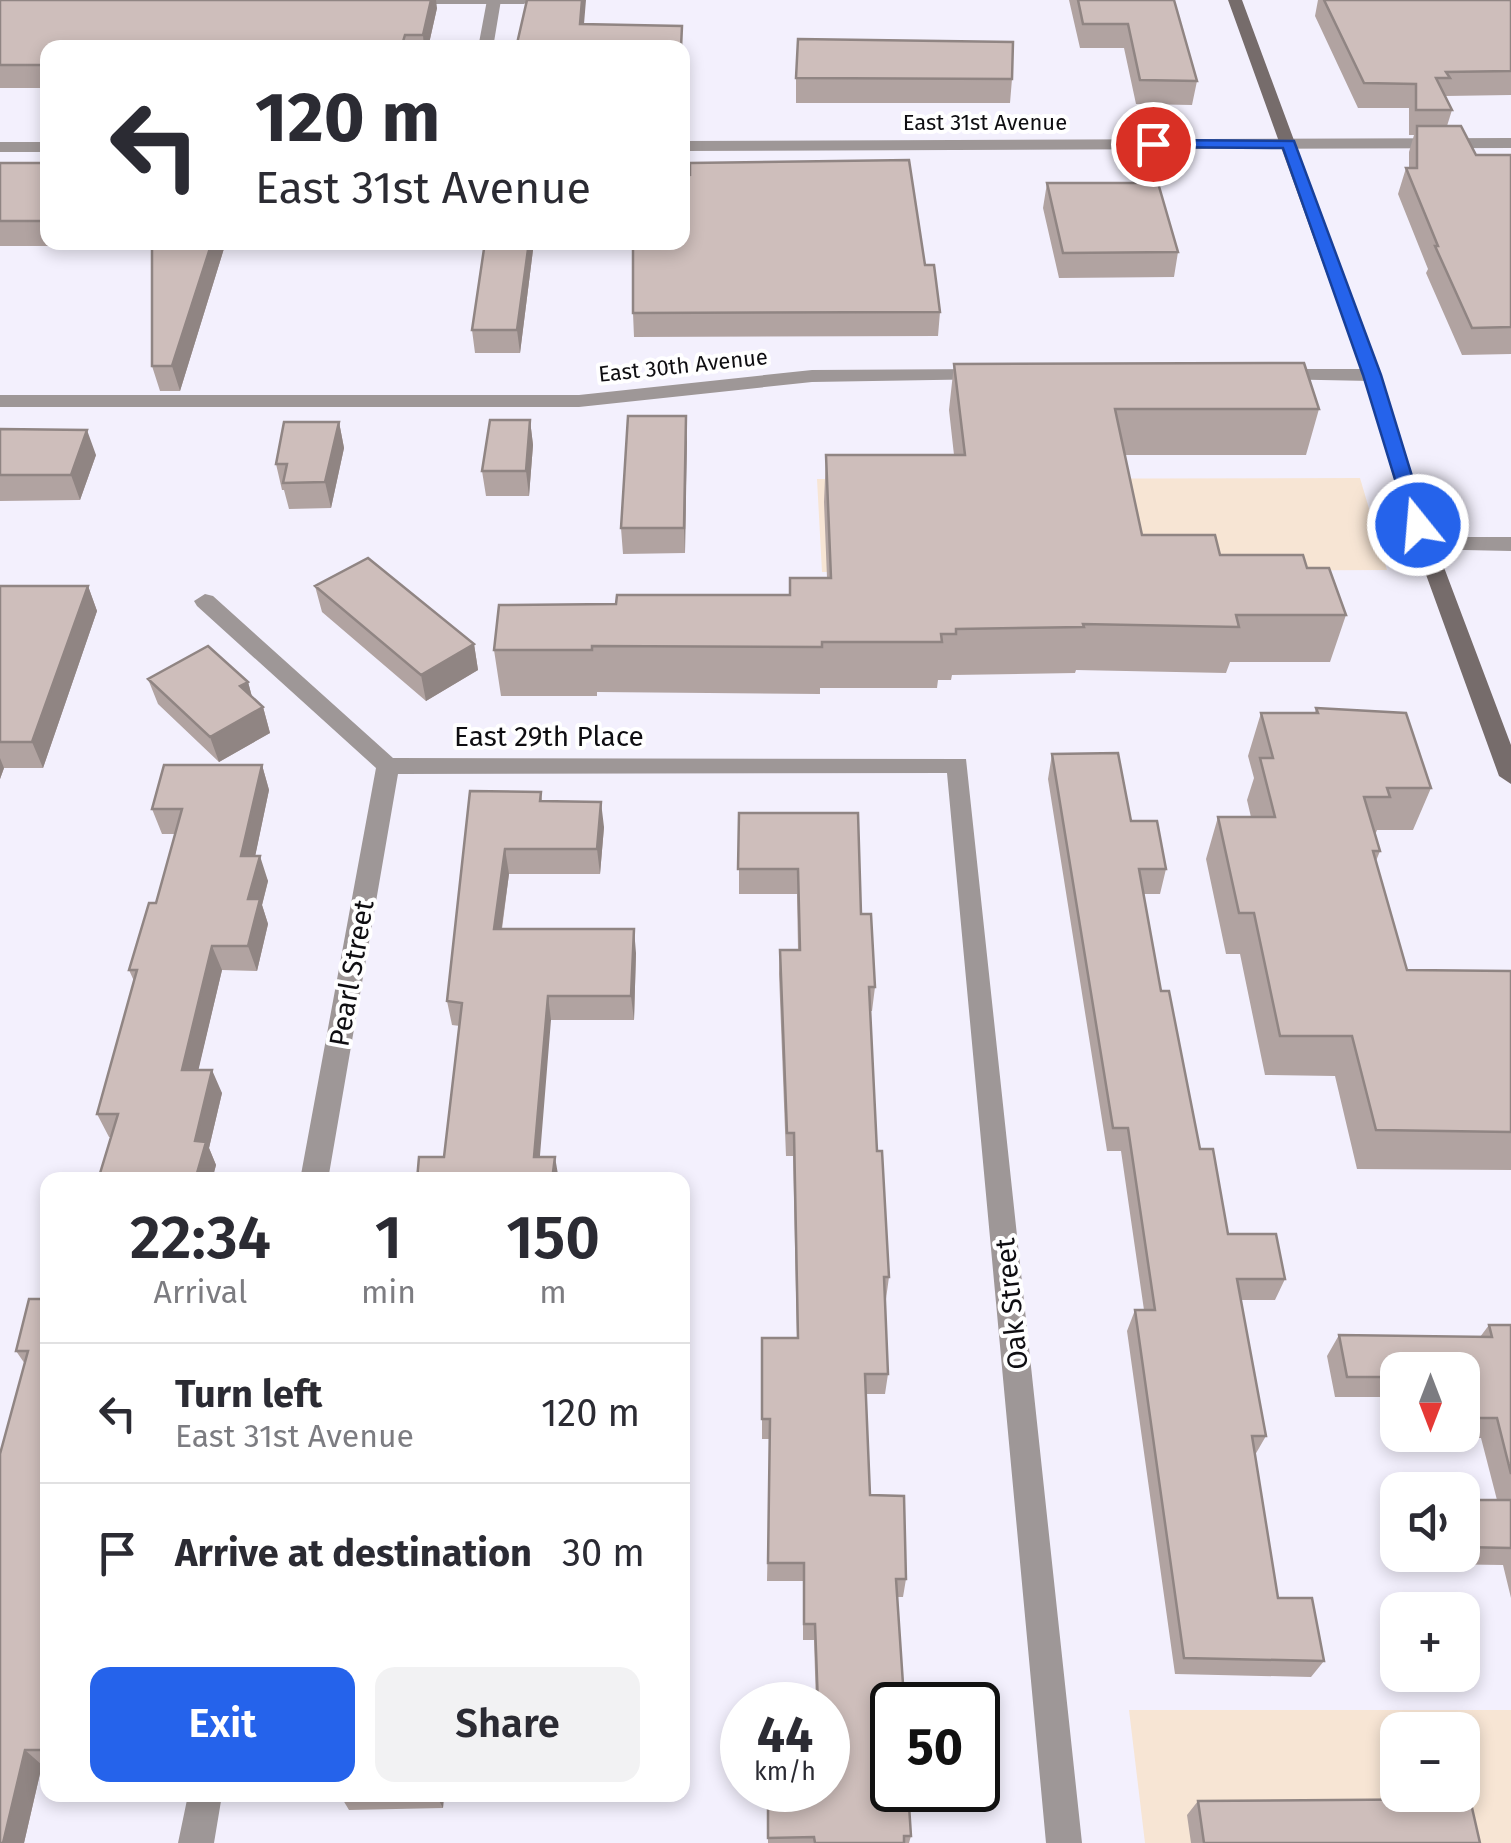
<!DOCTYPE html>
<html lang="en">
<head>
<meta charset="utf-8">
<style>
	:root { --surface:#fff; --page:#f2f2f3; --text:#2b2b33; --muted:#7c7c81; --line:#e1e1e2; --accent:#2563eb }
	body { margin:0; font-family:"Fira Sans",sans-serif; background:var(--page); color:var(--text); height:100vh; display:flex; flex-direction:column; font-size:38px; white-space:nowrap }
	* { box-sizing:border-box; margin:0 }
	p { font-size:32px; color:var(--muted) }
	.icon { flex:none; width:55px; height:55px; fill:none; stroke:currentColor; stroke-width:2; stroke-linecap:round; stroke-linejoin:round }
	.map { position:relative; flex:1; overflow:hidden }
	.panel { position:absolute; left:40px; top:1172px; width:650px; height:630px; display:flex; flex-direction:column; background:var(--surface); border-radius:20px; box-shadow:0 5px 15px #0003 }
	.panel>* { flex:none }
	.guide { position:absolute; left:40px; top:40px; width:650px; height:210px; border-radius:20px; box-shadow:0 5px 15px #0003; background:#fff; color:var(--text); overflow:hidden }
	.needle { width:65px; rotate:180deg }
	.buttons { position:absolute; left:1380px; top:1352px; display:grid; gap:20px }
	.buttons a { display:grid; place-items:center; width:100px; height:100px; border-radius:20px; background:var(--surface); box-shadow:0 5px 15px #0003; font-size:50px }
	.speed { position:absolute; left:720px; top:1682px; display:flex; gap:20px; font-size:50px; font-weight:700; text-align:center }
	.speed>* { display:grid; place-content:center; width:130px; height:130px; border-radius:50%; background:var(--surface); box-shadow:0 5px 15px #0003; line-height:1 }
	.speed small { font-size:25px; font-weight:400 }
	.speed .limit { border:5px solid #111; border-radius:15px; background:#fff; color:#111 }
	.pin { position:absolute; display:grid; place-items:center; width:85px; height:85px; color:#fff; margin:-42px; border:5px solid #fff; border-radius:50%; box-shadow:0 2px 10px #0007 }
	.me { position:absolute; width:110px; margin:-55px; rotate:343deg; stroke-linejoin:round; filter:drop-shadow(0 0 8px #0008) }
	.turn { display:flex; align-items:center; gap:35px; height:210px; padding:0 50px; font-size:45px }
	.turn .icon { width:130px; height:130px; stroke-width:2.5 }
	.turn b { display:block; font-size:70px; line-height:85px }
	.eta { display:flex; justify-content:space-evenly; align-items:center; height:170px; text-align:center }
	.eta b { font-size:60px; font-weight:600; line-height:70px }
	.action { display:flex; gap:20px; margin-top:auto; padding:20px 50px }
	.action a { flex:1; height:115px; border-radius:20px; background:var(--accent); color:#fff; font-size:40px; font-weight:600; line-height:115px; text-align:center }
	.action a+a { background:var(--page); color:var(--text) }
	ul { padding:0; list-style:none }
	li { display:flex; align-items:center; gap:30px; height:140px; padding:0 50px; border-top:2px solid var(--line) }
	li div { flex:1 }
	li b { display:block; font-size:38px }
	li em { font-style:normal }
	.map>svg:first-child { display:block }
	.commercial { fill:#f7e5d4; fill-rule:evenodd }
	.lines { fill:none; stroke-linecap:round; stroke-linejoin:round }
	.lane { fill:#9e9797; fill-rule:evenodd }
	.street { fill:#9e9797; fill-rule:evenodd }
	.secondary { fill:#766c6b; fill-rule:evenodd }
	.wall { fill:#b1a3a1 }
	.shaded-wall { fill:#908583 }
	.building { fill:#cebebb; stroke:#908583; stroke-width:2.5 }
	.route { fill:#2563eb; stroke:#184099; stroke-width:2.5 }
	.labels { text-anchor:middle; stroke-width:8; stroke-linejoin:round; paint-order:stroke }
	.far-street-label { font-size:22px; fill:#0f0e12; stroke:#fff }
	.street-label { font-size:28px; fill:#0f0e12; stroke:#fff }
</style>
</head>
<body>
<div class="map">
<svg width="1511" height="1843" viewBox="0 0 1511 1843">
	<rect width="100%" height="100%" fill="#f3f0fd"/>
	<path class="commercial" d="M1360 478 1387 570 822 572 817 479Z
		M1129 1710H1511V1843H1145ZM1398 1730H1462V1795H1398Z"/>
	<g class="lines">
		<path class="lane" d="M405 0H530L524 4H411Z"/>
		<path class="street" d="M487 0H501L493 48H478Z
			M1511 138V148L682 151V141Z
			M0 142H48V152H0Z
			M987 369 996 375 994 379 812 382 579 407H0V395H579L812 370Z
			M1277 369H1372L1381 375 1372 381 1270 379 1268 375Z
			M1425 537H1511V551L1418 549 1415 544Z
			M205 594 213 596 393 758 966 759 1082 1843H1046L947 773 398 774 328 1180H300L376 768 197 606 194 601Z
			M188 1795H222L214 1843H178Z"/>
		<path class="secondary" d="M1228 0H1242L1381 375 1428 525 1511 745V784L1499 776 1408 525 1363 375Z"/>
	</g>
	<path class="wall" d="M0 0 437 8 428 48H48V88H0Z
		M1069 0H1174L1197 81 1192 105 1136 104 1124 48H1080Z
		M1318 0H1511V95L1445 96 1452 110 1447 126 1476 155H1511V354L1462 355 1426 273 1428 269 1398 194 1406 168H1409V152L1414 135H1409V108H1358L1315 16Z
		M796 78 1012 79 1010 103H796Z
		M0 163H48V242H226L180 391H160L152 366V246H0Z
		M1047 183 1178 252 1174 277 1059 278 1043 208Z
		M485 242H534L520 353H475L472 330Z
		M925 265 940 312 938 336 634 337 633 313Z
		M954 364 1319 409 1306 455H1125L1142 535 1220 555 1307 568 1346 615 1330 662H1230L1226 673 1076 670 1075 673 952 675 951 680H938L937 688H820V694L597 692V696H501L494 650 616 604 790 595 827 578 824 502 826 455H954L949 410Z
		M686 416 685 553 623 554 621 528Z
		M530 420 533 445 529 496H486L482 471Z
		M339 422 344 448 331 508 289 509 284 490H282L276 464Z
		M0 429 96 455 80 500 0 501Z
		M0 586H88L97 611 43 768H4L0 779Z
		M315 586 474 644 478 670 426 701 322 612Z
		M148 679 248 682 252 697 263 707 270 733 219 762 158 704Z
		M1316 708 1431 788 1413 830H1377L1375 835 1380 851 1376 861 1407 970 1511 971V1170L1357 1169 1335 1076 1265 1075 1240 954H1226L1206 859 1218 817H1251L1247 800 1254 778 1248 756 1261 713H1315Z
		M1052 754 1131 821 1166 869 1160 894H1143L1161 991 1200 1149 1228 1234 1285 1279 1275 1300H1241L1266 1436 1255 1455 1278 1598 1324 1661 1311 1677 1175 1674 1127 1331 1135 1310H1144L1121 1151H1107L1048 779Z
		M262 765 269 790 255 856 268 881 262 905 268 924 257 971 222 970 198 1070 222 1093 209 1148 216 1165 212 1180H98L111 1137H109L97 1114 134 981 129 970 156 903 175 834H162L152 809Z
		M470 791 541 792 542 801 604 827 600 874H509L502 929 636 953 634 1020H551L444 1157 460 1026 452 1025 447 1001Z
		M739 813 861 914 875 987 872 1011H870L877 1151 889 1277 886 1299H885L888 1374 885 1394H866L870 1495 906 1579 903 1597H897L892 1790H918L917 1794H908L911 1836 909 1843H768V1790H828V1705H816L814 1640H803V1581H767L770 1439H762V1338H797L793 1156H786L779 974 780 950H798L797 894H739Z
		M48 1299V1765H42L24 1843H0L25 1364 16 1351Z
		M1489 1325H1511V1598L1503 1565 1430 1564 1428 1555H1462V1500H1497L1481 1438 1430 1437 1429 1435H1462V1370H1398V1397H1335L1327 1356 1339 1335 1480 1337Z
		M340 1795H444L443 1808 349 1810Z
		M1198 1801 1480 1843H1191L1187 1815Z"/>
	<path class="shaded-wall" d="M431 0H436L437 8 428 48H424L423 35Z
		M582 0H586L582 48 580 24Z
		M212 242H226L180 391 172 366Z
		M529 242H534L520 353 517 330Z
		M686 416 687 442 685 553 684 528Z
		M530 420 533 445 529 496 526 471Z
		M339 422 344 448 331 508 325 482Z
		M87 430 96 455 80 500 71 475Z
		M88 586 97 611 43 768 32 742Z
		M474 644 478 670 426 701 421 675Z
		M248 682 255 708 240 686Z
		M263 707 270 733 219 762 210 737Z
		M0 758 4 768 0 779Z
		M262 765 269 790 250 881 241 856Z
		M601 802 604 827 600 874 597 849Z
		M505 849 509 874 498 954 494 929Z
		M260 856 268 881 262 905 268 924 257 971 248 946V899Z
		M634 929 636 953 634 1020 631 996Z
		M212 946 222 970 193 1093 182 1070Z
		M548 996 551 1020 538 1180 534 1157Z
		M212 1070 222 1093 209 1148 216 1165 212 1180H195V1141Z
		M555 1157 559 1180H552Z
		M25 1750 42 1765 24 1843H3Z
		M436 1795H444L443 1808Z"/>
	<path class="building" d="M0 0H431L423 35H405L401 48H48V65H0Z
		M527 0H582L580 24 682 26 681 48H516Z
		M1078 0H1174L1197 81 1140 80 1128 24H1083Z
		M1324 0H1511V71L1446 72 1450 78H1436L1452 110H1416V84L1364 83Z
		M798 39 1013 42 1012 79 796 78Z
		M1417 126H1461L1476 155H1511V327L1472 328 1435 246H1438L1406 168H1417Z
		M909 160 925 265H934L940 312 633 313V242H682V176L690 175V163Z
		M0 163H48V221H0Z
		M1047 183H1158L1178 252 1063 253Z
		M152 242H212L172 366H152Z
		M485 242H529L517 330H472Z
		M1304 363 1319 409H1115L1142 535H1215L1220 555H1303L1307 568H1329L1346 615H1236L1239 627 1083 624 1084 627 956 629V634H941L942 642H822V647L592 646V650H494L499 605 616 604 617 595H790V578H831L826 455H965L954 364Z
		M628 416H686L684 528H621Z
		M490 420H530L526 471H482Z
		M284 422H339L325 482 283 483 287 464H276Z
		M0 429 87 430 71 475H0Z
		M368 558 474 644 421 675 315 586Z
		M0 586H88L32 742H0Z
		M208 646 248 682 240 686 263 707 210 737 148 679Z
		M1316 708 1406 713 1431 788H1387L1390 797H1364L1380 851H1373L1407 970 1511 971V1132L1376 1130 1352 1036H1280L1254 913H1239L1218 817H1275L1260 758H1273L1261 713H1318Z
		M1118 753 1131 821H1157L1166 869H1139L1161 991H1169L1200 1149H1213L1228 1234H1276L1285 1279H1237L1266 1436H1252L1278 1598H1312L1324 1661 1184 1658 1135 1310H1155L1128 1128H1113L1052 754Z
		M164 765H262L241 856H260L248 899H260L248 946H212L182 1070H212L195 1141 206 1142 195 1180H98L118 1114H97L137 970H129L149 903H156L182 809H152Z
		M470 791 541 792 540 801 601 802 597 849H505L494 929H634L631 996H548L534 1157H555L552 1180H417L419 1157H444L462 1003 447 1001Z
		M739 813H858L861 914H871L875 987H869L877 1151H882L889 1277H884L888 1374H865L870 1495 904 1496 906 1579H896L903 1684H914L916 1705H892V1790H908L911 1836H904V1843H815L814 1837 768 1838V1790H828V1705H818L815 1624H804V1563H768L770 1419H762V1338H798L794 1133H787L780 950H800L798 869H738Z
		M29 1299H48V1750H25L3 1843H0V1454L28 1351H16Z
		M1489 1325H1511V1474L1497 1418H1462V1370H1398V1377H1347L1339 1335 1492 1337Z
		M1462 1500H1511V1548L1462 1547Z
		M340 1795H414L340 1796Z
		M1470 1799 1480 1843H1204L1198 1801Z"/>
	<path class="route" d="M1153 140 1294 141 1381 375 1427 525 1425 529 1418 531 1409 525 1363 375 1283 148 1148 147 1146 144Z"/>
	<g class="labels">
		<g class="far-street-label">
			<text x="985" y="130">East 31st Avenue</text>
			<text transform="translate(683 365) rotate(-6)" y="8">East 30th Avenue</text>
		</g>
		<g class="street-label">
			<text x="549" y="746">East 29th Place</text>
			<text transform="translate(351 973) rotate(-80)" y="10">Pearl Street</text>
			<text transform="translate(1011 1304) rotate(-96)" y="10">Oak Street</text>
		</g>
	</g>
</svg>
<div class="buttons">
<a><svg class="needle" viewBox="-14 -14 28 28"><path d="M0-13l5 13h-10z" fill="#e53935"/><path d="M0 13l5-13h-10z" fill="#7c7c81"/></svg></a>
<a><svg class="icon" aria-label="sound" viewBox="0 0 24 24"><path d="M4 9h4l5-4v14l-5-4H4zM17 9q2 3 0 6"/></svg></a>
<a>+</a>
<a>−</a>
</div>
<div class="speed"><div>44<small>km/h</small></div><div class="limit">50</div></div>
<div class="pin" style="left:1153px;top:144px;background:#d93025"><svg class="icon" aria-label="arrive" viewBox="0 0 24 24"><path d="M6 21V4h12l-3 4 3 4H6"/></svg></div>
<svg class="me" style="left:1418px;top:525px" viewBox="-20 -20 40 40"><circle r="17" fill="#2563eb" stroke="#fff" stroke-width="3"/><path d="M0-11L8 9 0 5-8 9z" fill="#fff"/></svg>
<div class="guide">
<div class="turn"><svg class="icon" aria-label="left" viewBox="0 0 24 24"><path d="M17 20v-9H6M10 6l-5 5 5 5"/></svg><div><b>120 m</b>East 31st Avenue</div></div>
</div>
<section class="panel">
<div class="eta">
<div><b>22:34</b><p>Arrival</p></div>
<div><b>1</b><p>min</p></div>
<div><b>150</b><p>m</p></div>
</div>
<ul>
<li><svg class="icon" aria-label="left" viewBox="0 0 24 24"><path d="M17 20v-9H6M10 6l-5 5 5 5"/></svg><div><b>Turn left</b><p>East 31st Avenue</p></div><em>120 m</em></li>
<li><svg class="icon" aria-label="arrive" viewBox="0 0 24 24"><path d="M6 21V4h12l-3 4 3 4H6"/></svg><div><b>Arrive at destination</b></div><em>30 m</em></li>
</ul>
<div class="action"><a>Exit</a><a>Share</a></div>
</section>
</div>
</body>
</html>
